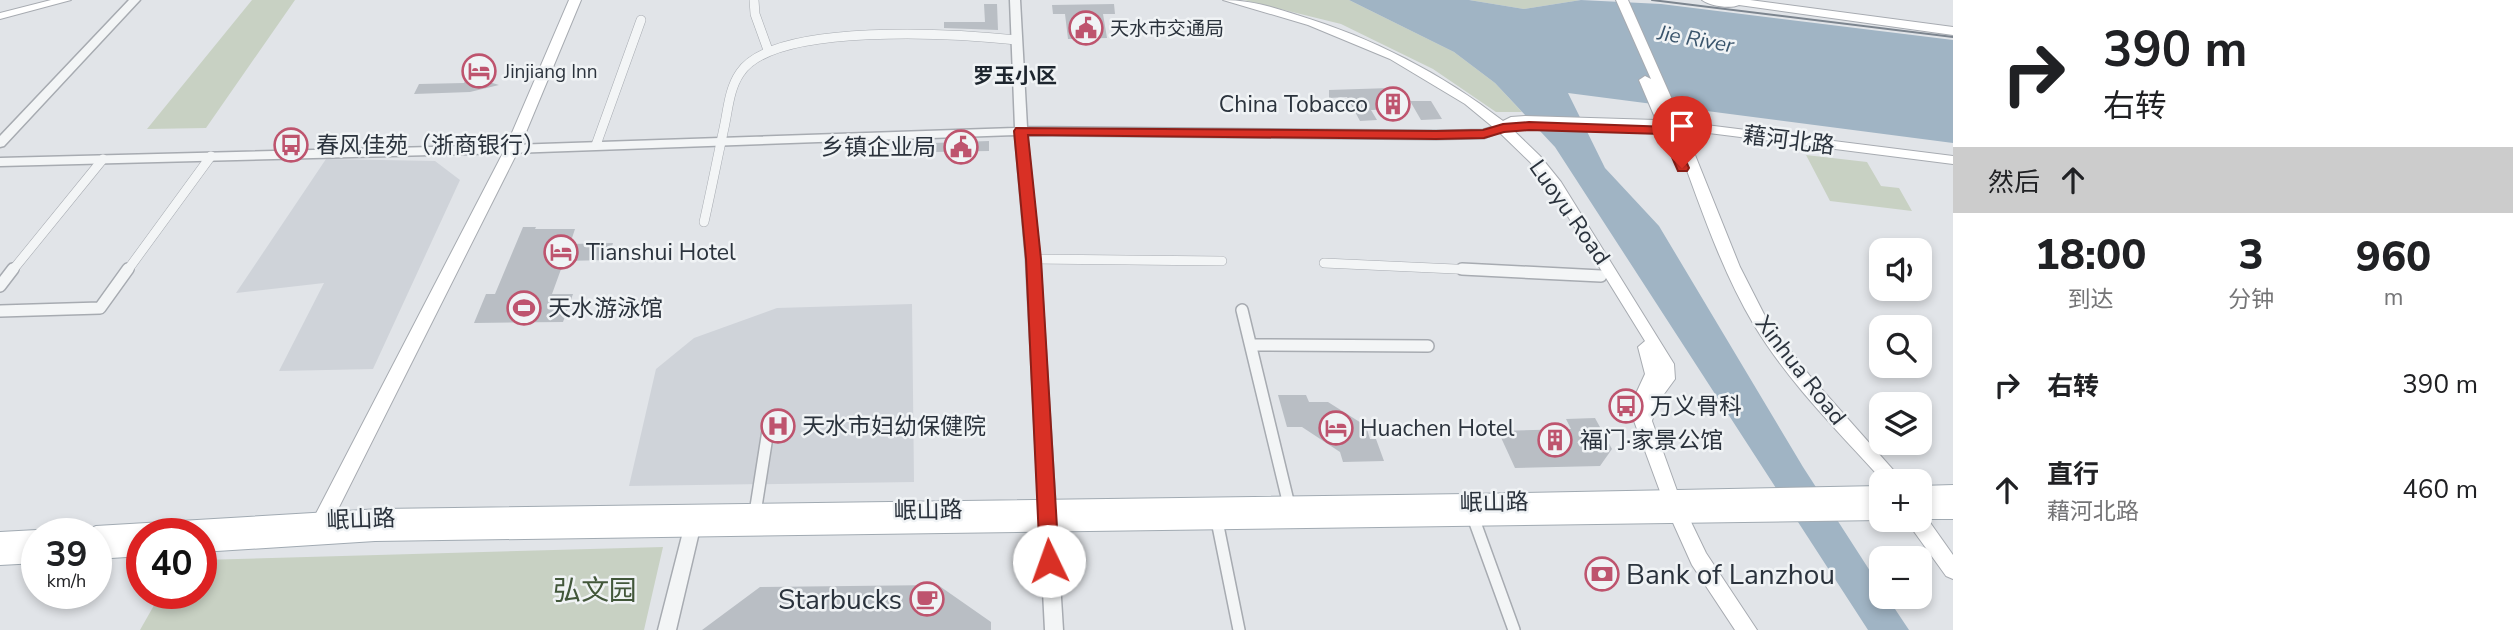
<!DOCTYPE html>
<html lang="zh">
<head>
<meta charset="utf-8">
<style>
	:root { --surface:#fff; --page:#f2f2f2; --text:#202124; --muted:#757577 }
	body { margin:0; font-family:"Nunito Sans","Noto Sans SC",sans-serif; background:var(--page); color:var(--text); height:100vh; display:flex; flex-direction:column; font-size:26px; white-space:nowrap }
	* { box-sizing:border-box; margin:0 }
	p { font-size:23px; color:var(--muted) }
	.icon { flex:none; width:38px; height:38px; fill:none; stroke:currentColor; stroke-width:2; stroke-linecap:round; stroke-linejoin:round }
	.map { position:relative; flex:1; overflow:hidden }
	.panel { display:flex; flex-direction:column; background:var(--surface); width:560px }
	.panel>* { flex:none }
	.banner { background:#fff; color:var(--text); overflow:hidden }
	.fabs { position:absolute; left:1869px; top:238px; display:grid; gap:14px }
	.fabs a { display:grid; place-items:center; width:63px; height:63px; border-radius:14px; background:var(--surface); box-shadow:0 4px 10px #0003; font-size:35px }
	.speed { position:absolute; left:21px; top:518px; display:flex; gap:14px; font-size:35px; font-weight:700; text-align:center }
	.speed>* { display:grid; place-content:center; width:91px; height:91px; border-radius:50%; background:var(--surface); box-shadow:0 4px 10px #0003; line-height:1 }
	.speed small { font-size:18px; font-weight:400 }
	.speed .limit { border:10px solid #d22; background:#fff; color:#111 }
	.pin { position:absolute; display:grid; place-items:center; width:60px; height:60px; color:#fff; margin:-72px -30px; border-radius:50% 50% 50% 0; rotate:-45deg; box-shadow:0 0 7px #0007 }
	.pin .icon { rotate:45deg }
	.me { position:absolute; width:77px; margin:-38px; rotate:357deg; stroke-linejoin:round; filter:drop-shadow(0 0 5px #0008) }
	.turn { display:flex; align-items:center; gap:24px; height:147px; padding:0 35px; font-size:32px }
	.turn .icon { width:91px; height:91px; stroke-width:2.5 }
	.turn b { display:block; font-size:49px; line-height:60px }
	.then { display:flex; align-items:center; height:66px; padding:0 35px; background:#0003; gap:14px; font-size:26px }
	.eta { display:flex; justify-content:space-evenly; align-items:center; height:119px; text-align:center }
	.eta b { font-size:42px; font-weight:800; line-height:49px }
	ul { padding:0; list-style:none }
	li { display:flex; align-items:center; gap:21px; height:105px; padding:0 35px }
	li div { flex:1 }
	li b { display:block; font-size:26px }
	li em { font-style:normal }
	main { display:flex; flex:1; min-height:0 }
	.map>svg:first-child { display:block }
	.built { fill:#cfd3d9 }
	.green { fill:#c8d1c3 }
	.water { fill:#a0b4c4 }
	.building { fill:#b9bec4 }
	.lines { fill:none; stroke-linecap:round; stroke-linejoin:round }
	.minor-far1-casing { stroke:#a7abb1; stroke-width:10 }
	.minor-casing { stroke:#a7abb1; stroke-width:14 }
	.tertiary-casing { stroke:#a7abb1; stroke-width:3 }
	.secondary-casing { stroke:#a7abb1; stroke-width:2 }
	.primary-casing { stroke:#a1aab2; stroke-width:2 }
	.minor-far1 { stroke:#f3f5f6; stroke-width:9 }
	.minor { stroke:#f3f5f6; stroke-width:11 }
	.tertiary { fill:#f3f5f6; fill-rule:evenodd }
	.secondary { fill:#fff; fill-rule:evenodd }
	.primary { fill:#fff; fill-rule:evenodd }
	.tram { stroke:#7c858f; stroke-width:2 }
	.route { fill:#d93025; stroke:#8d1f18; stroke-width:2 }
	.labels { text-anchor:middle; stroke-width:5; stroke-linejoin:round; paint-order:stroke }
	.far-poi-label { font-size:19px; fill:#2b333d; stroke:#f0f3f5; text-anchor:start }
	.far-water-label { font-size:21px; font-style:italic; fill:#3a556c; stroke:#f0f3f5 }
	.far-neighbourhood-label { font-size:21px; font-weight:bold; fill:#1d252e; stroke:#f0f3f5 }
	.poi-label { font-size:23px; fill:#2b333d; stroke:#f0f3f5; text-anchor:start }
	.street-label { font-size:23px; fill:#2b333d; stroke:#f0f3f5 }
	.near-poi-label { font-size:28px; fill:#2b333d; stroke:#f0f3f5; text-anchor:start }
	.near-park-label { font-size:28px; fill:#42573a; stroke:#f0f3f5 }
</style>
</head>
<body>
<main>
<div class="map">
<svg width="1953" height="630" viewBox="0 0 1953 630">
	<rect width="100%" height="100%" fill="#e1e4e8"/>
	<path class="built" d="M326 159 435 161 460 180 373 369 279 371 324 283 236 293Z
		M912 304 914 482 629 486 656 369 694 338 777 308Z"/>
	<path class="green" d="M252 0H295L206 128 147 129Z
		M1244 0H1349L1454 52 1495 83 1522 112H1496L1433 69 1341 24Z
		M1469 0H1581L1524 9Z
		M1806 155 1867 162 1881 186 1899 188 1912 211 1830 201Z
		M663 547 644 630H140L161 593H201V560Z"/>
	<path class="water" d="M1349 0H1469L1524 9 1581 0 1661 4 1953 40V143L1568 93 1605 168 1659 226 1803 467 1881 588V597H1887L1909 630H1868L1555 147 1495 83 1454 52Z"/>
	<path class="building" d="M984 4H997L998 30 944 28V22H985Z
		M1114 4 1115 14H1103L1107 38 1068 39 1065 14H1053L1052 5Z
		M476 60H493L483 80 499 85 470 92 414 94 419 84 464 83Z
		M1390 88 1401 109 1371 110 1377 120 1360 121 1347 97 1329 98V90Z
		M1410 101H1431L1442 119 1421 120Z
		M989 141V151L933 152V143Z
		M523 227H536L535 229H575L570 244 613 243 608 260 564 261 552 294H573L563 322 474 323 486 294H495Z
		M1278 395H1306L1309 402H1328L1366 426 1370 439H1376L1384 461 1343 462 1340 452 1302 427H1287Z
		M1595 418 1612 449 1600 466 1515 468 1498 431 1571 429 1566 419Z
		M938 585 991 622V630H702L760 587Z"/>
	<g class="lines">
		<defs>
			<path id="minor-far1" d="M754 0 755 14 768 50
				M596 145 641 20
				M704 222C711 191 717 160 724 128 728 110 729 89 740 73 774 21 960 34 1017 40
				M1033 259 1222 261
				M1324 263 1499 271
				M12 271 103 159
				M127 271 211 156"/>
			<path id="minor" d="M1462 269 1601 276
				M0 286 13 269
				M1242 310 1289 505
				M0 311 100 308 128 269
				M1251 345 1428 346
				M755 513 769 424
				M1473 517 1514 630
				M1217 521 1239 630"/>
			<path id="tertiary" d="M129 0H140L4 146 0 147V136Z
				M1010 0H1020L1027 127 1436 131 1483 130 1503 124 1509 128 1484 138 1436 139 1027 135 1040 259 1063 630H1045L1026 259 1015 135 512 153 0 166V158L512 145 1015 128Z
				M692 521 698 523 700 528 676 630H658L684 528 686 523Z"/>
			<path id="secondary" d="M51 0H71L0 19V13Z
				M569 0H581L519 149 324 537 317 539 310 537 308 531 310 525 505 149Z
				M1223 0C1249 0 1273 7 1297 15 1373 38 1441 73 1503 121L1511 117 1525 116 1656 120 1639 80 1645 76 1651 79 1616 0H1628L1682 122 1953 156V164L1685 130 1740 267 1767 320 1810 376 1903 481H1883C1839 432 1789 383 1754 325 1719 266 1698 199 1674 135L1663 136 1659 128 1525 124 1515 125 1511 128 1540 156 1561 182 1674 364 1675 379 1656 405 1652 421 1680 499 1706 553 1757 630H1735L1692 565 1665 505 1634 421 1639 406 1633 400 1645 374 1638 347 1645 341 1551 189 1530 162 1499 132 1465 104 1390 59 1308 25Z
				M1702 0H1750L1953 27V35L1739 5C1730 9 1710 6 1702 0Z
				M1920 513 1924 514 1953 555V579L1946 576 1910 526 1908 520H1920Z"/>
			<path id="primary" d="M1953 485V519H1920V486Z
				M1881 486V520L375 541 201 552V534H142V556L96 559V534H86L89 529 96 526 380 509 1468 494Z
				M37 530 45 534H37V563L0 565V532Z"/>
		</defs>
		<use href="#minor-far1" class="minor-far1-casing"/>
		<use href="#minor" class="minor-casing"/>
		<use href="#tertiary" class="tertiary-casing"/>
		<use href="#secondary" class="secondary-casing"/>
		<use href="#primary" class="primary-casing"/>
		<use href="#minor-far1" class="minor-far1"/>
		<use href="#minor" class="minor"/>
		<use href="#tertiary" class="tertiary"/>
		<use href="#secondary" class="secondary"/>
		<use href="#primary" class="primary"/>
		<path class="tram" d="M1652 0 1953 37"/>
	</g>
	<path class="route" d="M1529 122 1671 127 1689 168 1687 171H1678L1662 134 1529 130 1504 132 1484 138 1436 139 1028 135 1041 259 1059 561 1056 567 1049 569 1042 567 1040 561 1026 259 1014 131 1016 128 1436 131 1483 130 1503 124Z"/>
	<defs>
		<symbol id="civic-ring" viewBox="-11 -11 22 22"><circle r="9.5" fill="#f0f3f5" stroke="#be546e" stroke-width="1.5"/><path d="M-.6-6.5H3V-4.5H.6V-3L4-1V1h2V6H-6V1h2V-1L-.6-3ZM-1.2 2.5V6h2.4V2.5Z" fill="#be546e"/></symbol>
		<symbol id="hotel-ring" viewBox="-11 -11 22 22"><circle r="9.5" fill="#f0f3f5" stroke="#be546e" stroke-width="1.5"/><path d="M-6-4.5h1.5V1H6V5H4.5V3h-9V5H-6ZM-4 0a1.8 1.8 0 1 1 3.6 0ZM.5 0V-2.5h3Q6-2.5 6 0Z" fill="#be546e"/></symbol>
		<symbol id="building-ring" viewBox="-11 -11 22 22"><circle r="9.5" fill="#f0f3f5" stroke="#be546e" stroke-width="1.5"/><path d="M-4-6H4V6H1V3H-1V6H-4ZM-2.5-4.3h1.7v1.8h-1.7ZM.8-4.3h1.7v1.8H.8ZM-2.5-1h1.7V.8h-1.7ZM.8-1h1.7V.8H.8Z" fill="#be546e"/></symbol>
		<symbol id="bus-ring" viewBox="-11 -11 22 22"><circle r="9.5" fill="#f0f3f5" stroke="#be546e" stroke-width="1.5"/><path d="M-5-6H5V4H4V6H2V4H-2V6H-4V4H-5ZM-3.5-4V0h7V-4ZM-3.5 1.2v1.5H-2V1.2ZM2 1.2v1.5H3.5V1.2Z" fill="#be546e"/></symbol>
		<symbol id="stadium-ring" viewBox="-11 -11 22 22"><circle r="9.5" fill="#f0f3f5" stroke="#be546e" stroke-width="1.5"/><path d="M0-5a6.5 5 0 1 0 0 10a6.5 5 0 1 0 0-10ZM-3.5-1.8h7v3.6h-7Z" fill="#be546e"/></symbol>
		<symbol id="hospital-ring" viewBox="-11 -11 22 22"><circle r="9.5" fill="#f0f3f5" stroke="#be546e" stroke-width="1.5"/><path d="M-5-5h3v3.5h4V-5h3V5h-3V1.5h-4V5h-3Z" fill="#be546e"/></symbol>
		<symbol id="bank-ring" viewBox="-11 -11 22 22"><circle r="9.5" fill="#f0f3f5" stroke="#be546e" stroke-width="1.5"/><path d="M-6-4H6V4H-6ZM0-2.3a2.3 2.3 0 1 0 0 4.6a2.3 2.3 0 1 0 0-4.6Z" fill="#be546e"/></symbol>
		<symbol id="cafe-ring" viewBox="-11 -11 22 22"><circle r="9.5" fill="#f0f3f5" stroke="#be546e" stroke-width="1.5"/><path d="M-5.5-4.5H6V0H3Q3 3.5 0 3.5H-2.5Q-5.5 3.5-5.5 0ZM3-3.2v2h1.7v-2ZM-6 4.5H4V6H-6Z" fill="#be546e"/></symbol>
	</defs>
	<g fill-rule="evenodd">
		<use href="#civic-ring" x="1067" y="9" width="38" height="38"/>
		<use href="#hotel-ring" x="460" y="52" width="38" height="38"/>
		<use href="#building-ring" x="1374" y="85" width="38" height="38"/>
		<use href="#bus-ring" x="272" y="126" width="38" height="38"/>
		<use href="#civic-ring" x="942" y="128" width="38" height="38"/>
		<use href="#hotel-ring" x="542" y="233" width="38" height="38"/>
		<use href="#stadium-ring" x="505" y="289" width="38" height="38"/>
		<use href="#bus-ring" x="1607" y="387" width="38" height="38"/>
		<use href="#hospital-ring" x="759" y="407" width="38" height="38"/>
		<use href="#hotel-ring" x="1317" y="409" width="38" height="38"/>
		<use href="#building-ring" x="1536" y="421" width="38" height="38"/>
		<use href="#bank-ring" x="1583" y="555" width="38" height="38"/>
		<use href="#cafe-ring" x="908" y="580" width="38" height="38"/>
	</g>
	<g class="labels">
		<g class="far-poi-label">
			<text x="1110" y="35">天水市交通局</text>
			<text x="504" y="78">Jinjiang Inn</text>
		</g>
		<g class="far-water-label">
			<text transform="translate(1696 39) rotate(10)" y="7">Jie River</text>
		</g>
		<g class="far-neighbourhood-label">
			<text x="1015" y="83">罗玉小区</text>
		</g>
		<g class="poi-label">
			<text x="1368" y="112" text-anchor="end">China Tobacco</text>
			<text x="316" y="153">春风佳苑（浙商银行）</text>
			<text x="936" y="155" text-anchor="end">乡镇企业局</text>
			<text x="586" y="260">Tianshui Hotel</text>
			<text x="548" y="316">天水游泳馆</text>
			<text x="1650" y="414">万义骨科</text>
			<text x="802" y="434">天水市妇幼保健院</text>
			<text x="1360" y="436">Huachen Hotel</text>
			<text x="1580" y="448">福门·家景公馆</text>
		</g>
		<g class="street-label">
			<text transform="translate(1789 140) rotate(7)" y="8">藉河北路</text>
			<text transform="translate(1570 212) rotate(55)" y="8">Luoyu Road</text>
			<text transform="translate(1801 370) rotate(52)" y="8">Xinhua Road</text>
			<text transform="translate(1494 502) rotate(-1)" y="8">岷山路</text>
			<text transform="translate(928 510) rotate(-1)" y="8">岷山路</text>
			<text transform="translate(361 519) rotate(-2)" y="8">岷山路</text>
		</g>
		<g class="near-poi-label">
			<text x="1626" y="584">Bank of Lanzhou</text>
			<text x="902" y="609" text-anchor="end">Starbucks</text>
		</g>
		<g class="near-park-label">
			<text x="595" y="600">弘文园</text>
		</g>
	</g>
</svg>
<div class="fabs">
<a><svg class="icon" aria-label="sound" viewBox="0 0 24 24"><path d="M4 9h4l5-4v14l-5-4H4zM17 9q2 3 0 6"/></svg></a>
<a><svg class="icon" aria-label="search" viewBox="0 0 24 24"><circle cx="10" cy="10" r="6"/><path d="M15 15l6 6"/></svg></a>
<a><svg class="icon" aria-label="layers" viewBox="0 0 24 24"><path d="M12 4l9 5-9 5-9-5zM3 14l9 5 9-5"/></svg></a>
<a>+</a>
<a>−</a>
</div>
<div class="speed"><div>39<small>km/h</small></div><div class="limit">40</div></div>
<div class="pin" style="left:1682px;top:168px;background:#d93025"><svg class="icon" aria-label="arrive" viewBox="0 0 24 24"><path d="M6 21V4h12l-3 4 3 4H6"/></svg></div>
<svg class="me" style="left:1049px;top:561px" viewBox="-20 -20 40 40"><circle r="19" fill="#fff"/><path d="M0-13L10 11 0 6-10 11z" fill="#d93025"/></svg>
</div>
<section class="panel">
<div class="banner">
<div class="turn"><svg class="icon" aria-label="right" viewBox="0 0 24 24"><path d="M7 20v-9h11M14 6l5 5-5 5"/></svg><div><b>390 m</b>右转</div></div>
<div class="then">然后<svg class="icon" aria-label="ahead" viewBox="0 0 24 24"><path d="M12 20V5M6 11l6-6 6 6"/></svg></div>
</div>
<div class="eta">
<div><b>18:00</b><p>到达</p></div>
<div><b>3</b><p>分钟</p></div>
<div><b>960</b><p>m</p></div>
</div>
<ul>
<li><svg class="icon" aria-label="right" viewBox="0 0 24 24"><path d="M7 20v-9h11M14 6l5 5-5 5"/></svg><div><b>右转</b></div><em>390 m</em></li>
<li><svg class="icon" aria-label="ahead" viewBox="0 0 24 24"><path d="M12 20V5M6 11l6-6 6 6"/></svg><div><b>直行</b><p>藉河北路</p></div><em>460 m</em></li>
</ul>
</section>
</main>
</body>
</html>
